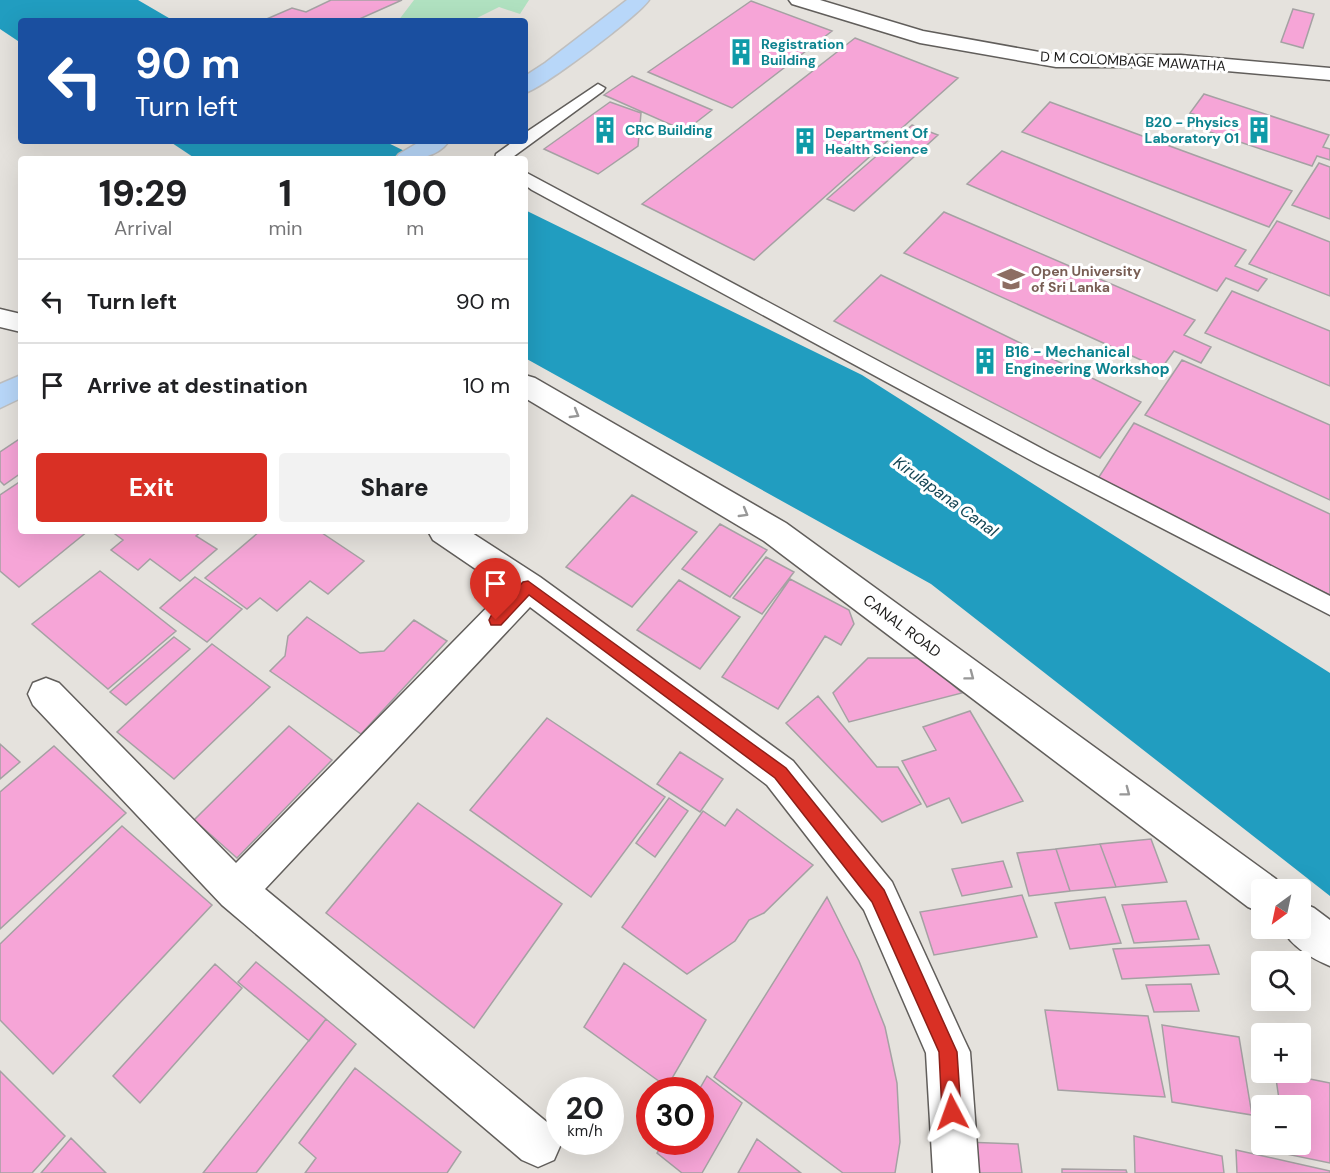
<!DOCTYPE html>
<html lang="en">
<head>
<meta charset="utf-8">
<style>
	:root { --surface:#fff; --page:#f2f2f2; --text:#202124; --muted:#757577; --line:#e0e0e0; --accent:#d93025 }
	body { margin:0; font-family:"DM Sans",sans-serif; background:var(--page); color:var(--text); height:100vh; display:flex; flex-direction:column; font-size:22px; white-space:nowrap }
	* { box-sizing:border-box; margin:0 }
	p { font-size:20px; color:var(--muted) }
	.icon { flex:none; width:33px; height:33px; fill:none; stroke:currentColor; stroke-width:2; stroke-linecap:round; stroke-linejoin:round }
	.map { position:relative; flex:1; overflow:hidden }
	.panel { position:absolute; left:18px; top:156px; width:510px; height:378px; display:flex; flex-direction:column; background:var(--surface); border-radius:6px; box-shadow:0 6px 24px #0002 }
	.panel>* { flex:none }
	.guide { position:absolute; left:18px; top:18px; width:510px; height:126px; border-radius:6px; box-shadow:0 6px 24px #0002; background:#1a4fa0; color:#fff; overflow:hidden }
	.needle { width:39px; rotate:213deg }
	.controls { position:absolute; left:1251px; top:879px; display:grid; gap:12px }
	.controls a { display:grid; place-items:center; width:60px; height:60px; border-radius:6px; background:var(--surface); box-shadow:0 6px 24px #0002; font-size:30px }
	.speed { position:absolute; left:546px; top:1077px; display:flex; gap:12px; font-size:30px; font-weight:700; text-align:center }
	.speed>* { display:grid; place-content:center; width:78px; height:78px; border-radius:50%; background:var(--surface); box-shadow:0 6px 24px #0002; line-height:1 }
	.speed small { font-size:15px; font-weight:400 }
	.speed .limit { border:9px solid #d22; background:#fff; color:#111 }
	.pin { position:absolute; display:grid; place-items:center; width:51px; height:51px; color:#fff; margin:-62px -26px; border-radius:50% 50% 50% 0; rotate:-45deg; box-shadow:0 0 6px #0007 }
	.pin .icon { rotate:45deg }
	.me { position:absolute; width:66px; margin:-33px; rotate:356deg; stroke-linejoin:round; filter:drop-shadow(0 0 4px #0008) }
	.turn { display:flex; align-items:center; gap:21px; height:126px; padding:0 18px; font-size:27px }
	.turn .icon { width:78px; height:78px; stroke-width:2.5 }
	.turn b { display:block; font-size:42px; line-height:51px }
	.eta { display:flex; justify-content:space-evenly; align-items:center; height:102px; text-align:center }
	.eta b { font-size:36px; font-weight:800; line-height:42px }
	.button { display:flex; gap:12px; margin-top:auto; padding:12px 18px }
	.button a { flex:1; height:69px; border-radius:6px; background:var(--accent); color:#fff; font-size:24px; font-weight:800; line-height:69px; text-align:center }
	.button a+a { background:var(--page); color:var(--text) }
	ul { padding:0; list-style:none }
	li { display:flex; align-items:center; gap:18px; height:84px; padding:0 18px; border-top:2px solid var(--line) }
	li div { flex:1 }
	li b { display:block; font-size:22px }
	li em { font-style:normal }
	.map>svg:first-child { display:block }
	.green { fill:#b0e1c0 }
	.water { fill:#219dc0 }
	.building { fill:#f6a5d7; stroke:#a5a1a3; stroke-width:1.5 }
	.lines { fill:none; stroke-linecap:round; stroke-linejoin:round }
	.lane-casing { stroke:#615e5b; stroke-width:3 }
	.street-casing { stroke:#615e5b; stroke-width:3 }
	.secondary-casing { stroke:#615e5b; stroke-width:3 }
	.primary-casing { stroke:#bfbfbf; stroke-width:3 }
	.lane { fill:#fff; fill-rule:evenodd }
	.street { fill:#fff; fill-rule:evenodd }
	.secondary { fill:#fff; fill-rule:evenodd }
	.primary { fill:#b8d7f9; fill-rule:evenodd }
	.oneway { stroke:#989898 }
	.route { fill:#d93025; stroke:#8d1f18; stroke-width:1.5 }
	.labels { text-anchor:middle; stroke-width:6; stroke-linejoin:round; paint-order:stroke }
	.far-culture-label { font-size:14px; font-weight:bold; fill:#0d838f; stroke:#fff; text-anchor:start }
	.far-street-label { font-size:14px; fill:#1b1a19; stroke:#fff }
	.far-education-label { font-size:14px; font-weight:bold; fill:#785e54; stroke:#fff; text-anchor:start }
	.culture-label { font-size:15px; font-weight:bold; fill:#0d838f; stroke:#fff; text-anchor:start }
	.street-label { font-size:15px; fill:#1b1a19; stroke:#fff }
	.water-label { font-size:16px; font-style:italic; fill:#134453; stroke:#fff }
</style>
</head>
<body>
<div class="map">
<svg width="1330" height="1173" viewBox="0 0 1330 1173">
	<rect width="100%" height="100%" fill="#e5e2dd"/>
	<path class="green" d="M414 0H529L520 14 499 7 471 21H398Z"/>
	<path class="water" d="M0 0H138L174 21H21V43L0 29Z
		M169 141H384L421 159H196Z
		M525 210 862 375 1330 673V896L931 584 525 358Z"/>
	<path class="building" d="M331 0H402L355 21H262L292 8 306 12Z
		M751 1 832 31 732 108 648 72Z
		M1293 9 1314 14 1303 48 1281 42Z
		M855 38 958 78 754 260 642 204Z
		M632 76 712 110 685 131 604 95Z
		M1204 94 1329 135 1323 147 1330 149V160L1317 156 1312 166 1189 125 1196 115 1190 113Z
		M610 102 641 113 638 146 598 174 544 149Z
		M1050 102 1292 191 1269 227 1022 132Z
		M912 125 938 135 854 211 827 199Z
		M1002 151 1246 250 1235 266 1267 279 1258 291 1226 278 1217 291 967 184Z
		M1319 163 1330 167V219L1292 205Z
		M944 212 1195 320 1184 335 1211 347 1201 363 1174 351 1161 369 904 253Z
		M1277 221 1330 242V296L1249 264Z
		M881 275 1141 402 1100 458 834 321Z
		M1232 291 1330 331V386L1205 333Z
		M1182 360 1330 425V500L1145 415Z
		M1134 423 1330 514V595L1097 480Z
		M21 438V473L4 485 0 481V452Z
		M21 481V531H88L19 587 0 571V495Z
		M632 495 697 532 632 607 566 567Z
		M720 524 767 550 730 597 682 569Z
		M111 531H202L196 536 217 549 180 581 150 559 138 570 111 550 123 540Z
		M260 531H319L364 561 328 594 310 581 277 611 260 598 247 609 205 578Z
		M766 557 794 572 762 614 733 598Z
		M100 571 176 631 108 689 32 624Z
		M195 577 242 609 207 642 160 608Z
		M790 579 849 610 854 624 841 645 825 636 778 709 722 677Z
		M679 580 740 617 700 669 637 630Z
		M307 617 360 653 384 651 414 620 447 641 361 734 270 671 285 656 288 636Z
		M174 637 190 649 126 705 110 692Z
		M212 644 270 687 174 779 117 732Z
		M868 658H922L962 693 849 722 833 693Z
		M818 696 877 767H898L921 804 882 822 786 723Z
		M970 711 1023 801 962 823 949 798 927 807 902 761 936 750 923 727Z
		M547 718 665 797 591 897 470 810Z
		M289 726 332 760 237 858 194 820Z
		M0 744 20 762 0 779Z
		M54 746 126 813 0 929V792Z
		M680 752 723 779 700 812 657 784Z
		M669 798 688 811 655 857 636 843Z
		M418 803 562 904 474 1028 326 913Z
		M737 809 813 865 764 913 749 920 735 941 687 974 622 927 703 811 725 826Z
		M122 826 212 905 53 1074 0 1020V944Z
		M1151 839 1167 882 1116 887 1100 844Z
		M1100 844 1116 887 1070 891 1056 849Z
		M1056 849 1070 891 1029 896 1017 853Z
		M1003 861 1012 887 962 896 952 869Z
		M1022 895 1037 937 934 955 920 912Z
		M827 897 859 961 885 1027 897 1083 900 1142 895 1173H843L714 1077Z
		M1105 897 1121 943 1070 949 1055 903Z
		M1186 901 1199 939 1134 943 1122 905Z
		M1209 945 1219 974 1122 979 1113 949Z
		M256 962 326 1019 309 1041 238 982Z
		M624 963 706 1020 667 1087 584 1027Z
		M215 964 242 988 140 1103 113 1076Z
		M1191 984 1199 1011 1154 1012 1146 985Z
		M1045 1010 1148 1016 1165 1097 1058 1090Z
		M326 1019 356 1044 256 1173H203Z
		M1162 1025 1239 1037 1252 1115 1172 1102Z
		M355 1068 461 1152 447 1173H305L316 1158 299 1143Z
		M0 1071 65 1136 32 1173H0Z
		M1275 1072 1330 1083V1163L1286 1154 1285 1144H1300V1106H1280Z
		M707 1076 742 1103 702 1173H682L657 1153 664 1142H700L699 1090Z
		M1134 1136 1222 1156 1224 1173H1135Z
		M71 1138 106 1173H41Z
		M757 1139 801 1173H738Z
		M964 1142 1018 1144 1022 1173H968Z
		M1236 1150 1330 1171V1173H1237Z
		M1062 1169 1126 1170 1127 1173H1062Z"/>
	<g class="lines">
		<defs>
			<path id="lane" d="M598 84 605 88 603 91 510 159H495L496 154 514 141H525V133Z
				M525 172 1050 453 1330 596V615L1036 463 532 190 525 185Z"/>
			<path id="street" d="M525 375 535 378 786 523 1276 879 1280 890H1262V913L1248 907 764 541 525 398Z
				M428 531H469L540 577 793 761 892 882 963 1037 970 1052 979 1173H933L926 1053 864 910 767 785 530 607 265 889 554 1128 561 1144 554 1160 538 1167 522 1160 222 905 33 705 28 694 33 683 46 678 59 683 236 863 505 589 433 540Z
				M1300 902 1314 908 1330 920V966C1313 959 1290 946 1282 928H1300Z"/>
			<path id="secondary" d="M789 0H820L923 31 1056 55H1181L1330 68V80L1181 67H1056L920 43 792 4Z
				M0 309 21 314V332L0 327Z"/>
			<path id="primary" d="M627 0H649C638 16 543 88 525 93V76L545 63Z
				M421 141H449C436 159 415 159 395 159L399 154Z
				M21 375V398L0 408V384Z"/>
		</defs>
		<use href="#lane" class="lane-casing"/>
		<use href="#street" class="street-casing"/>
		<use href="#secondary" class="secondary-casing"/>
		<use href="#primary" class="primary-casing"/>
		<use href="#lane" class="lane"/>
		<use href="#street" class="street"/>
		<use href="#secondary" class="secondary"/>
		<use href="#primary" class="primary"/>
	</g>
	<defs><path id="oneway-chevron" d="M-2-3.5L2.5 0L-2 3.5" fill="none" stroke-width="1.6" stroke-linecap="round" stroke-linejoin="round" transform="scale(1.5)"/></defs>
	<g class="oneway">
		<use href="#oneway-chevron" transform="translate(575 414) rotate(30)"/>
		<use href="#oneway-chevron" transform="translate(744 513) rotate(30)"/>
		<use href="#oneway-chevron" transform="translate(970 676) rotate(37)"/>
		<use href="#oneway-chevron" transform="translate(1126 792) rotate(37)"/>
	</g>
	<path class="route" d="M528 581 786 768 884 890 957 1052 961 1112 958 1119 952 1122 945 1119 942 1112 939 1052 872 902 775 778 529 595 501 625H491L489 620 491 616 523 582Z"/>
	<defs>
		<symbol id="building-bare" viewBox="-9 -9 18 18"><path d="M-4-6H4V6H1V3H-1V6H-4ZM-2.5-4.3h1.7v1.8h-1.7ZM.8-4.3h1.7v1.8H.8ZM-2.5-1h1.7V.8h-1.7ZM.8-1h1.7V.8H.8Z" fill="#0f9aa8" stroke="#fff" stroke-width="2.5" paint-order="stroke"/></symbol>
		<symbol id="university-bare" viewBox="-9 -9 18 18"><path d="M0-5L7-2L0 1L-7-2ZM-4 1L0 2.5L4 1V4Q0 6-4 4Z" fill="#8d6e63" stroke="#fff" stroke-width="2.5" paint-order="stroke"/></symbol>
	</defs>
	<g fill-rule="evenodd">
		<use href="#building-bare" x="722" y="33" width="38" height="38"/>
		<use href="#building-bare" x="586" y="111" width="38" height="38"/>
		<use href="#building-bare" x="1240" y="111" width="38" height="38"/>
		<use href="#building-bare" x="786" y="122" width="38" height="38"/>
		<use href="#university-bare" x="992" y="260" width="38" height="38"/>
		<use href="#building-bare" x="966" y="342" width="38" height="38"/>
	</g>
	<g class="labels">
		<g class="far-culture-label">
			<text x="761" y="49">Registration<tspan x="761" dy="16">Building</tspan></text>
			<text x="1239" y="127" text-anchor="end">B20 - Physics<tspan x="1239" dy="16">Laboratory 01</tspan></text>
			<text x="625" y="135">CRC Building</text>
			<text x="825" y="138">Department Of<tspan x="825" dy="16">Health Science</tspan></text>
		</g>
		<g class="far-street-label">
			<text transform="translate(1133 61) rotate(3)" y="5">D M COLOMBAGE MAWATHA</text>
		</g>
		<g class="far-education-label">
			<text x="1031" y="276">Open University<tspan x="1031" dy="16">of Sri Lanka</tspan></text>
		</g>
		<g class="culture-label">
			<text x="1005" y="357">B16 - Mechanical<tspan x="1005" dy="17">Engineering Workshop</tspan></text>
		</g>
		<g class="street-label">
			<text transform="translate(902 626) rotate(37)" y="5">CANAL ROAD</text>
		</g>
		<g class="water-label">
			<text transform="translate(946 496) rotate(36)" y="6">Kirulapana Canal</text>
		</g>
	</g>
</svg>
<div class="controls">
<a><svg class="needle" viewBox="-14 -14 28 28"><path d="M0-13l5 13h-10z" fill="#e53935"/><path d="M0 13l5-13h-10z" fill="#757577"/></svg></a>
<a><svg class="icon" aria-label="search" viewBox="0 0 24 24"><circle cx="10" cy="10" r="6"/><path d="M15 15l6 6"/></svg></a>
<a>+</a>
<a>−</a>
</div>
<div class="speed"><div>20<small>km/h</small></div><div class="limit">30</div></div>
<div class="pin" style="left:496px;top:620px;background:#d93025"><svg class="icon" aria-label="arrive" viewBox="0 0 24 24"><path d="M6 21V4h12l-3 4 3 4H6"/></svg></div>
<svg class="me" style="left:952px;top:1112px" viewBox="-20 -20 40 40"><path d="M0-17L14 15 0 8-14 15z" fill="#d93025" stroke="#fff" stroke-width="4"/></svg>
<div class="guide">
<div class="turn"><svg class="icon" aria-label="left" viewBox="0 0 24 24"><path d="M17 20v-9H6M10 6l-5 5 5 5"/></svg><div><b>90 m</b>Turn left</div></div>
</div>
<section class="panel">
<div class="eta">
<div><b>19:29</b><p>Arrival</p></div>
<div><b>1</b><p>min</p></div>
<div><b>100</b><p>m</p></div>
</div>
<ul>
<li><svg class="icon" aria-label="left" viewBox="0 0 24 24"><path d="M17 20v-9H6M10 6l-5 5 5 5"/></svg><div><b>Turn left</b></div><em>90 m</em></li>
<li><svg class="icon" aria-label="arrive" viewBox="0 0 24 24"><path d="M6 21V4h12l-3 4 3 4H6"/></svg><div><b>Arrive at destination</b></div><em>10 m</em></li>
</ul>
<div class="button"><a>Exit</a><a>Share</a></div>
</section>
</div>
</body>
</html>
